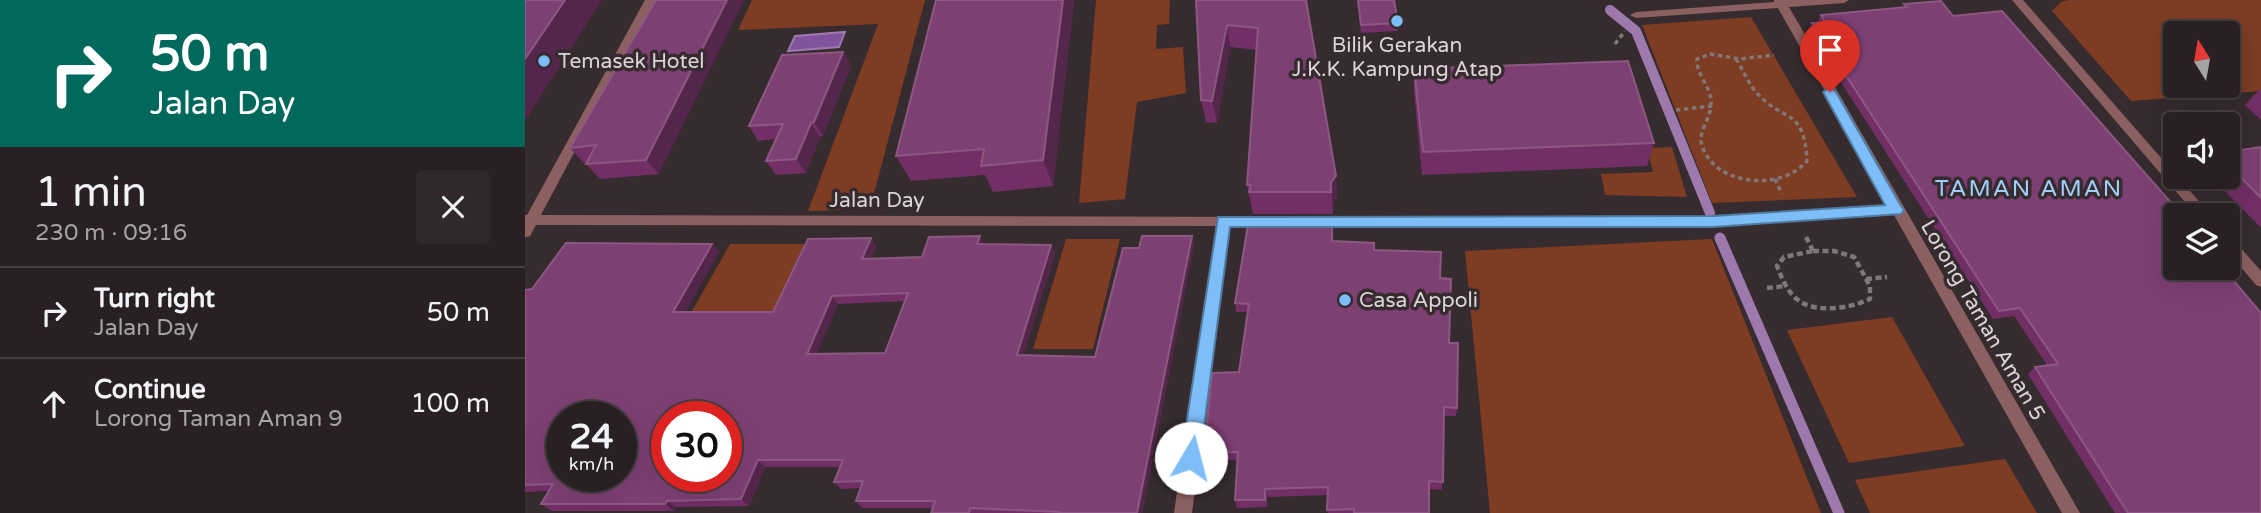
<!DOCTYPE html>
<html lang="en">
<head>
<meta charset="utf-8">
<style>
	:root { --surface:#282022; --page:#30282a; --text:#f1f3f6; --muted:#a5a3a5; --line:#443e40 }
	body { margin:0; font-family:"Varela Round",sans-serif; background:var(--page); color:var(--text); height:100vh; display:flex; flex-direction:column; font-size:26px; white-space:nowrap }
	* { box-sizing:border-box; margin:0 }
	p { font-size:23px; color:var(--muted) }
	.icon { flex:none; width:38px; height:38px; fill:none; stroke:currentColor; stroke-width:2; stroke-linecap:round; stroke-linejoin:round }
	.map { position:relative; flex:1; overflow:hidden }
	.details { display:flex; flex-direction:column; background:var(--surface); width:525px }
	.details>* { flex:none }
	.hud { background:#00695c; color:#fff; overflow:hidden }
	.needle { width:46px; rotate:349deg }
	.tools { position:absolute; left:1638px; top:21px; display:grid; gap:14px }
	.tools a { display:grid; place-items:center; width:77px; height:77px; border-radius:7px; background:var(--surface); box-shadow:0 7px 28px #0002,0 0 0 2px var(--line); font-size:35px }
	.speed { position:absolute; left:21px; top:401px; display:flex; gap:14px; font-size:35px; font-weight:700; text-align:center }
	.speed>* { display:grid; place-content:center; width:91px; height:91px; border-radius:50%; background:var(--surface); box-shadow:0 7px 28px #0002,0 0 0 2px var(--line); line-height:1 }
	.speed small { font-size:18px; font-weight:400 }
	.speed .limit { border:10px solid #d22; background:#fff; color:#111 }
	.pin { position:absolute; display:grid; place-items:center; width:60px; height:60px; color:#fff; margin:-72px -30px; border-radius:50% 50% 50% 0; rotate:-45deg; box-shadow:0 0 7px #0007 }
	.pin .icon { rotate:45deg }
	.me { position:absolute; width:77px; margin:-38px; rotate:8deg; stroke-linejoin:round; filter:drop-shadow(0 0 5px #0008) }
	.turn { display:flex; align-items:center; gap:24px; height:147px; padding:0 35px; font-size:32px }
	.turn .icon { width:91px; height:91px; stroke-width:2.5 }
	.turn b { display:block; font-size:49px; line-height:60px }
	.round { display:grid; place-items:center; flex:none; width:74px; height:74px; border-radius:7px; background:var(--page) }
	.head { display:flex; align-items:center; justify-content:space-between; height:119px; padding:0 35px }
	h1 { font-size:42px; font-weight:600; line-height:52px }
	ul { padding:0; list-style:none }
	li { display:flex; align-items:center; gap:21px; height:91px; padding:0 35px; border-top:2px solid var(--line) }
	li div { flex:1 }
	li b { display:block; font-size:26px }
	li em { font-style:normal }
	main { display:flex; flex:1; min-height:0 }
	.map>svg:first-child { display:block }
	.green { fill:#7e3c23; fill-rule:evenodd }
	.water { fill:#83529d; stroke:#9e79ae; stroke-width:2 }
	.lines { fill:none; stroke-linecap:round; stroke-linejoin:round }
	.stream-far1 { stroke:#9e79ae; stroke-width:10 }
	.stream { stroke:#9e79ae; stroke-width:11 }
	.path-far1 { stroke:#807779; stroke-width:3.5; stroke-dasharray:4.5 3.5; stroke-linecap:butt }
	.path { stroke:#807779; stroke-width:4.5; stroke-dasharray:6 3.5; stroke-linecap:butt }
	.minor { fill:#8c6060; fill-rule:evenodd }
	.wall { fill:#722f66; fill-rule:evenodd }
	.shaded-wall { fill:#55264b }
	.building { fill:#7d4073; stroke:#8c5882; stroke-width:2; fill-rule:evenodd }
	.route { fill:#7dbef9; stroke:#517ca2; stroke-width:2 }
	.poi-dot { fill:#7dbef9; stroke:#362b2e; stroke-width:2.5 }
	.labels { text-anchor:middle; stroke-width:7; stroke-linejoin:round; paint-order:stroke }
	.poi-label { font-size:21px; fill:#dcd5d7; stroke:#362b2e; text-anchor:start }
	.street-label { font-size:21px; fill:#dcd5d7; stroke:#362b2e }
	.neighbourhood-label { font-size:23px; letter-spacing:2px; fill:#9fcefb; stroke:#362b2e }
</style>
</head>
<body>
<main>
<section class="details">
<div class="hud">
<div class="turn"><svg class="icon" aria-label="right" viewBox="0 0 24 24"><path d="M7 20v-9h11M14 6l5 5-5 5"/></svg><div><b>50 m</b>Jalan Day</div></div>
</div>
<div class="head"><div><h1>1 min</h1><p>230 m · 09:16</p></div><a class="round"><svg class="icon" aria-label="close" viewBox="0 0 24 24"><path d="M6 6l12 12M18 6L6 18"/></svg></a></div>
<ul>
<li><svg class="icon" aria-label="right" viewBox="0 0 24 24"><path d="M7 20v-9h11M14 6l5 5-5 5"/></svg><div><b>Turn right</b><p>Jalan Day</p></div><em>50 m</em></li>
<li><svg class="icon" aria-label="ahead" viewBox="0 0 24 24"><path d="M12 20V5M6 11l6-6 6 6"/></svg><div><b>Continue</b><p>Lorong Taman Aman 9</p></div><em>100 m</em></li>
</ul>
</section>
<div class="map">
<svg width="1736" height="513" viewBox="0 0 1736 513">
	<rect width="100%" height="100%" fill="#362b2e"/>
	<path class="green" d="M227 0H400L345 209 283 211 353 24 213 30Z
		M571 0H645L644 24 632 25 631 49 658 47 661 93 612 102 600 199 554 203Z
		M1546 0H1736V91L1606 101 1527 11 1537 1ZM1650 33H1703V86H1650Z
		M1226 17 1332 197 1187 203 1117 25Z
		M1147 147 1162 197 1080 195 1076 174 1128 172 1122 148Z
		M541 239H595L568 349H508Z
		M1187 239 1296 513H965L940 251Z
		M205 244H289L236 350H145Z
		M1367 317 1440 446 1324 463 1262 330Z
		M1480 459 1512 513H1345L1330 480Z"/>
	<path class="water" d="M320 32 314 47 263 51 270 36Z"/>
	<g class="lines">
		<path class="stream-far1" d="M1085 10 1111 31 1185 213"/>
		<path class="stream" d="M1195 238 1314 513"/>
		<path class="path-far1" d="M1090 44 1100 31
			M1211 59C1218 69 1222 82 1231 92 1259 124 1279 106 1282 161 1257 191 1191 187 1177 146 1172 132 1186 119 1186 104 1187 89 1175 79 1172 64V59L1185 54 1215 59 1249 55
			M1151 110 1187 106
			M1250 179 1257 194"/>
		<path class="path" d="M1281 237 1288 251
			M1288 251H1309L1329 257 1345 286V299C1326 308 1291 314 1273 300 1262 292 1257 278 1252 266L1259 257Z
			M1341 279 1362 277
			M1242 288 1261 286"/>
		<path class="minor" d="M120 0H130L16 215 746 217 748 221 741 226H704L667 513H649L691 226 11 225 5 236 0 237V215H2Z
			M1249 0H1324L1319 3 1264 7 1555 513H1537L1369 215 1188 226 996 228 789 226 782 221 789 216 996 218 1188 216 1364 205 1253 8 1111 18 1105 15 1111 12 1249 2Z
			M1487 0H1498L1686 215H1671Z
			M1703 238 1708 239 1736 271V287L1731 285 1703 252Z"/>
	</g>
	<path class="wall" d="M131 0 134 174 75 179 61 164 62 162 59 163 45 148Z
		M411 0H549L528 186 468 192 460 175 386 181 371 156Z
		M671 0H781L811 176 812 197 808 203V214H728L722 185 732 50 705 47 692 123 681 122 676 100Z
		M833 0H869L873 23V31L836 33Z
		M1379 4 1428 16 1650 215 1736 513H1590L1503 374 1510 367 1522 365 1489 316 1468 319 1283 31 1287 23H1292L1296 15 1378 8Z
		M318 52 326 66 298 136 295 137 281 173 251 175 241 161 251 139 233 141 224 126Z
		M889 69 1129 143 1122 166 897 175 889 92Z
		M1736 89V120L1720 105 1734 90Z
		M1736 147V228L1686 177H1703V152Z
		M808 229 807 241 849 243V250L915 278 932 408 931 416H919L917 490 904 489V513H803L802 495 742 497V507L712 508 710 500 713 460 681 461 679 453 714 372 722 312H711L710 303Z
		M346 238 351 246 346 259 397 257 459 244 526 245 530 253 498 356 570 357 614 248 669 244 617 513H406L408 508H337L331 501 336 488 316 489 309 482 315 467H240L224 506 151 507 149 511H27L16 504 24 491 0 492V290L7 289 187 244 194 252 160 312H248ZM380 301 360 353 291 354 313 304Z"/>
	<path class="shaded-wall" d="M40 0H77L0 121V59Z
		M202 0H219L134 174 121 160Z
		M538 0H549L528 186 518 160Z
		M702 25 705 47 692 123 687 101Z
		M318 52 326 66 298 136 289 122Z
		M286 123 295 137 281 173 271 159Z
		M811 176 812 197 808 203V214L806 182Z
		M455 236 459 245 452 244Z
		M667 236 669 244 617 513H612Z
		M346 238 351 246 342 267 337 259Z
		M187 244 194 252 156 320 148 312Z
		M526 245 530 253 496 363 492 355Z
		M307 296 313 304 288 361 282 354Z
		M233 460 240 467 224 506 216 499Z
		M142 501 151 507 149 511 140 504Z"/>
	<path class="building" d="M0 0H40L0 59Z
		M131 0H202L121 160 61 164 71 145 45 148Z
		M411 0H538L518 160 456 166 459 149 371 156Z
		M671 0H781L811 176 806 182V192H724L726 185H722L733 28 702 25 687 101 676 100Z
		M833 0H869L873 23 836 25Z
		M1416 1 1428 16 1477 11 1657 215H1650V268H1698L1736 313V513H1603L1510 367 1533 364 1495 308 1474 311 1287 23 1300 22 1296 15 1382 7 1379 4Z
		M318 52 289 122 286 123 271 159 241 161 258 124 224 126 257 55Z
		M1103 61 1129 143 898 152 889 69Z
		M1736 147V198L1703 164V152Z
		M724 219 807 220V241L849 243V250L916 252 915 278 926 279 924 343H933L932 408 919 407 918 482 904 481V513H829V509L802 510 803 487 740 489V500H710L713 452 679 453 687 373 714 372 724 304 710 303Z
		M455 236 452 244 526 245 492 355 570 357 598 248H614L617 236H667L612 513H534V512L445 508 444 513H406L410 501H331L338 481 309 482 318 460H233L216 499 142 501 140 504H16L28 484 0 485V290L7 289 41 243 187 244 148 312H248L283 239 346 238 337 259 397 257 404 237ZM383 293 360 353 282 354 307 296ZM37 416H96V476H37ZM142 416H201V476H142Z"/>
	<path class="route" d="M1305 87 1311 92 1376 206 1379 210 1376 214 1188 227H705L675 458 672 464 666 467 659 464 656 458 693 217 1188 216 1360 205 1298 92Z"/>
	<g class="poi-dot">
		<circle cx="872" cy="21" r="7"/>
		<circle cx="19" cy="61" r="7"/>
		<circle cx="820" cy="300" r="7"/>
	</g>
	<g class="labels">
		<g class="poi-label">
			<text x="872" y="52" text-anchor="middle">Bilik Gerakan<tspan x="872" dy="24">J.K.K. Kampung Atap</tspan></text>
			<text x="33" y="68">Temasek Hotel</text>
			<text x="834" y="307">Casa Appoli</text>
		</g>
		<g class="street-label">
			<text x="352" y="207">Jalan Day</text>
			<text transform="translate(1458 320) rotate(60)" y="7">Lorong Taman Aman 5</text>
		</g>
		<g class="neighbourhood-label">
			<text x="1504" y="196">TAMAN AMAN</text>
		</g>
	</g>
</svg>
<div class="tools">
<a><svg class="needle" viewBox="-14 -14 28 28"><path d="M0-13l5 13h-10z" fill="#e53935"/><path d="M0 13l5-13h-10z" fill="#a5a3a5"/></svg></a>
<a><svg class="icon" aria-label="sound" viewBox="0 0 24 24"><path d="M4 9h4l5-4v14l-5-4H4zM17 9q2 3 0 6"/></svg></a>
<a><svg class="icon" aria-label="layers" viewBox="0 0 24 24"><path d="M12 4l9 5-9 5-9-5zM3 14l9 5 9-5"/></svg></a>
</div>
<div class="speed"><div>24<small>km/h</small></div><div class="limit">30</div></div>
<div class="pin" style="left:1305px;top:92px;background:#d93025"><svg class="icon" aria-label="arrive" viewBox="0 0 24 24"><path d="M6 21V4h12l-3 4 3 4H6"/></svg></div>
<svg class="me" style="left:666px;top:458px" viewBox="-20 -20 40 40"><circle r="19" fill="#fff"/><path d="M0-13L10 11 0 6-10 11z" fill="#7dbef9"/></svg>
</div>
</main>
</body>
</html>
